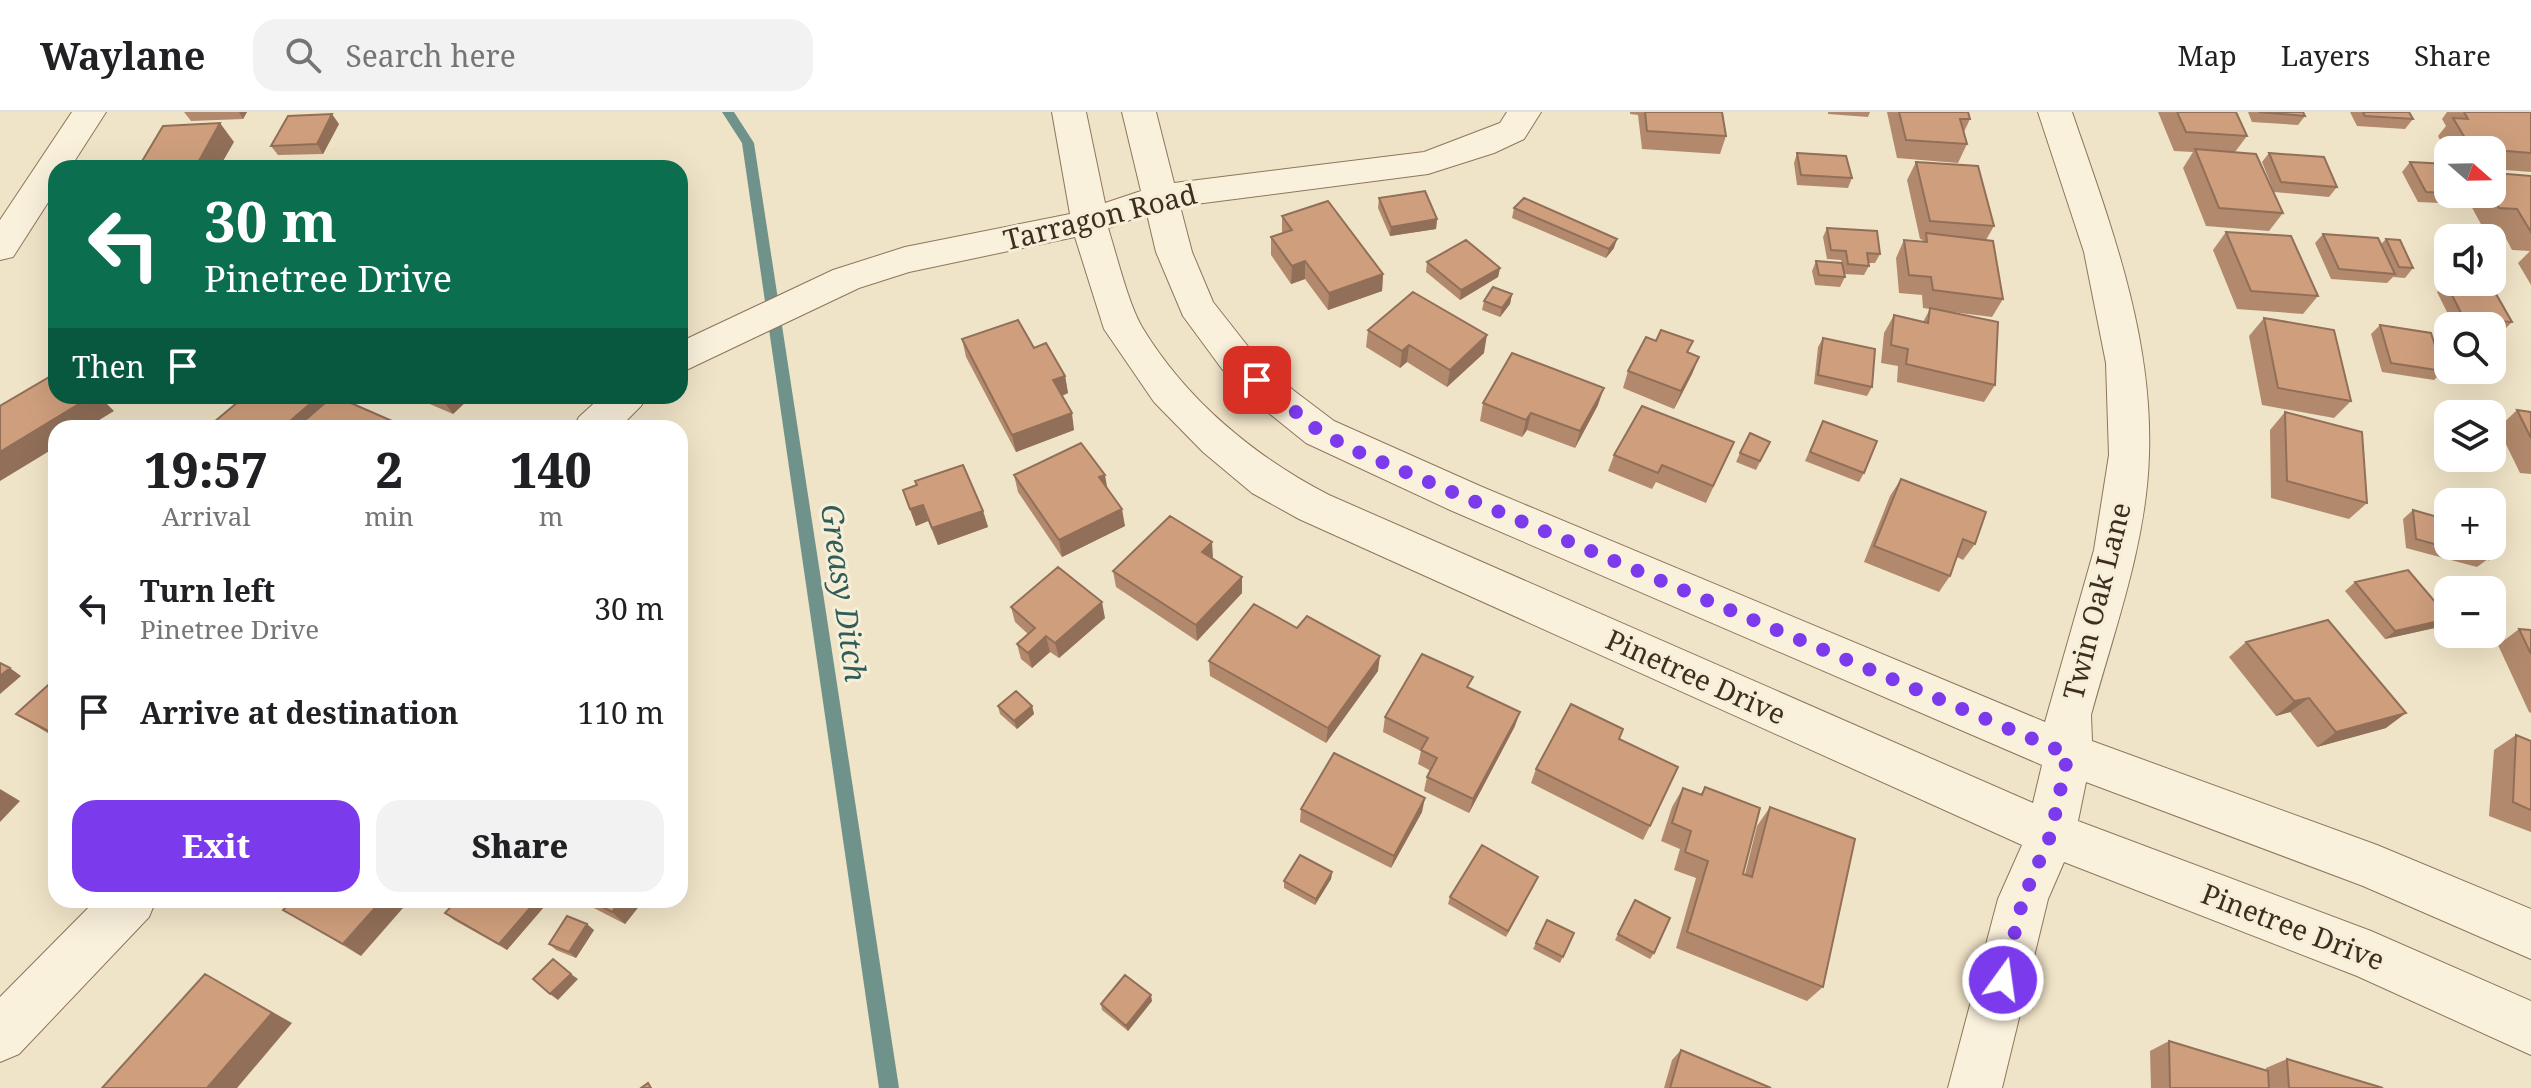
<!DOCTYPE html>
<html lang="en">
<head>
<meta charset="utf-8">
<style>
	:root { --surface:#fff; --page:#f2f2f2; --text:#202124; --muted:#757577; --line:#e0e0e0; --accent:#7c3aed }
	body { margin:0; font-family:"Noto Serif",serif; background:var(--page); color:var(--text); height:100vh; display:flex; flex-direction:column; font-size:30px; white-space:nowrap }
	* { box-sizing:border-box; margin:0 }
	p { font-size:26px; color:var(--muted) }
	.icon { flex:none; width:44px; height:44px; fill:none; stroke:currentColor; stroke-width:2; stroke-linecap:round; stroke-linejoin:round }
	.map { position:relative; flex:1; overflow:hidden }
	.side { position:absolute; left:48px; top:308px; width:640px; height:488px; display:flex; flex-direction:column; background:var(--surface); border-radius:24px; box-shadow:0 8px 32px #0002 }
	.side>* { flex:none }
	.top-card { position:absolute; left:48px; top:48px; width:640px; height:244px; border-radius:24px; box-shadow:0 8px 32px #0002; background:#0b6e4f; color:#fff; overflow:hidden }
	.needle { width:52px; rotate:110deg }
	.controls { position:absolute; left:2434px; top:24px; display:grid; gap:16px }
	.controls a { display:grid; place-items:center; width:72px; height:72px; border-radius:16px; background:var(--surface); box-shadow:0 8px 32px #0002; font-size:40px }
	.pin { position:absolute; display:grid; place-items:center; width:68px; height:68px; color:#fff; margin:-34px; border-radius:16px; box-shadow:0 4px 12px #0006 }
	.me { position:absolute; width:88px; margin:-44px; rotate:14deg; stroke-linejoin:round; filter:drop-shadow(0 0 6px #0008) }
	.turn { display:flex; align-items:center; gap:28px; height:168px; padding:0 24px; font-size:36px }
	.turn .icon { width:104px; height:104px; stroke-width:2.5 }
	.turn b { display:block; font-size:56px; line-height:68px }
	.then { display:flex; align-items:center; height:76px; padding:0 24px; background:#0003; gap:16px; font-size:30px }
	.eta { display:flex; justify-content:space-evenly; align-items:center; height:136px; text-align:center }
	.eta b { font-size:48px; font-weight:800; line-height:56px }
	.cta { display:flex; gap:16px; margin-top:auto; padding:16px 24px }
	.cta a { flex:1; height:92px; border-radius:24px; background:var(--accent); color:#fff; font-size:32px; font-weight:800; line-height:92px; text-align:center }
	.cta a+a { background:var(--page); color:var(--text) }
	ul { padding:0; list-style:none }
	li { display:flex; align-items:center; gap:24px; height:104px; padding:0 24px }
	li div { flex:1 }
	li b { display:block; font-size:30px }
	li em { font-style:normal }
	header { display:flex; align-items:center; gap:48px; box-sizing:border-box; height:112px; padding:0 40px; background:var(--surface); border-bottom:2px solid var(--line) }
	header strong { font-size:38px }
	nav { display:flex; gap:44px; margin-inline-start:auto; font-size:28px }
	.search { width:560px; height:72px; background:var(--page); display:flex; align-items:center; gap:20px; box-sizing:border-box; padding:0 28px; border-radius:24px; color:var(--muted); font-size:30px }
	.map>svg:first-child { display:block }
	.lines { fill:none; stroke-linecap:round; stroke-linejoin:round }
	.stream { fill:#6f938a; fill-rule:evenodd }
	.minor-casing { stroke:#8d765c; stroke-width:2 }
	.minor { fill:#faf1dc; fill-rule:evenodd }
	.wall { fill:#b2896c }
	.shaded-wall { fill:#916f58 }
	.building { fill:#cf9f7d; stroke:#916f58; stroke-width:2 }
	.route { stroke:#7c3aed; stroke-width:14; stroke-dasharray:0 25.2 }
	.labels { text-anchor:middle; stroke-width:6; stroke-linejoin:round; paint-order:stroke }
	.street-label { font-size:28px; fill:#3d2e20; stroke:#f7eed8 }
	.water-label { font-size:30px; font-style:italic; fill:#2f5d5a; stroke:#f7eed8 }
</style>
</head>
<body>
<header>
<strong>Waylane</strong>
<div class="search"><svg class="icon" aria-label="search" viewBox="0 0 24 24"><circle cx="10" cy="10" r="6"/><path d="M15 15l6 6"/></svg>Search here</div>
<nav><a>Map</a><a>Layers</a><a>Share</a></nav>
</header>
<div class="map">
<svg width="2531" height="976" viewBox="0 0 2531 976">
	<rect width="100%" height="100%" fill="#f0e4c8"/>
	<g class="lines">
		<path class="stream" d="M722 0H734L754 31 899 976H879L742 31Z"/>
		<defs>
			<path id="minor" d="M72 0H106L70 56H56V78L13 145 0 148V108Z
				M1052 0H1086L1105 91 1141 79 1122 0H1156L1174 71 1424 40 1500 11 1507 0H1541L1524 27 1494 41 1428 62 1180 94 1192 140 1213 190 1250 237 1293 278 1334 309 1480 374 2045 610 2094 438 2109 343 2106 251 2084 140 2038 0H2072C2110 111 2153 223 2149 342 2147 430 2114 519 2091 603L2092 629 2377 733 2531 797V847L2363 774 2086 670 2078 709 2371 819 2531 889V943L2357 864 2064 750 2048 787 2002 976H1948L1998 787 2022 733 1299 407 1252 381 1203 340 1154 290 1104 217 1075 125 909 160 859 176 680 261V230L833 158 905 135 1070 102ZM1147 102 1156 140 1183 204 1222 257 1265 298 1306 331 1450 398 2042 653 2033 691 1329 383C1255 345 1186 288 1142 215 1128 191 1117 144 1108 116Z
				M602 284H647L641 294 619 316H573L579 305Z
				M96 788H156L149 805 19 942 0 950V885Z"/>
		</defs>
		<use href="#minor" class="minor-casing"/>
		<use href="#minor" class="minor"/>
	</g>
	<path class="wall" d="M184 0H247L243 7 191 9Z
		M1630 0H1722L1726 24 1720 42 1642 37 1638 3 1630 2Z
		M1828 0H1870L1868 5 1828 2Z
		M1887 0H1968L1970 7 1964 20 1967 32 1958 51 1897 46Z
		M2158 0H2236L2247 24 2235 40 2283 101 2269 119 2206 114 2183 56 2193 40 2174 39Z
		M2248 0H2303L2305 4 2298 13 2252 10Z
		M2350 0H2409L2413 7 2405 17 2357 14Z
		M2447 0H2531V60L2492 57V38H2448V43L2438 24 2446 14 2442 7Z
		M339 12 323 42 278 43 271 34Z
		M1797 41 1852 66 1848 76 1797 73 1794 51Z
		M2269 41 2337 75 2329 85 2274 80 2262 50Z
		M1916 50 1994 114 1986 128 2003 187 1992 205 1944 199 1995 273 1984 290 1897 270 1898 254 1881 251 1884 221 1894 203 1923 210 1930 197 1923 196 1922 183 1899 181 1896 146 1904 128 1922 130 1923 128 1920 127 1907 68Z
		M2410 50 2448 52V82L2472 83 2463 92 2418 90 2402 60Z
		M2495 61 2531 64V173L2518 151 2530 139 2512 138 2500 115 2482 114 2470 92 2480 82H2492V64Z
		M1379 86 1437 107 1436 117 1390 124 1378 96Z
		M1514 96 1614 136 1606 146 1512 106Z
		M1282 104 1383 162 1382 179 1328 198 1305 167 1291 172 1271 143V125L1282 121Z
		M1827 116 1880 142 1875 151H1868L1869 154 1864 163 1844 162 1845 165 1840 175 1815 173 1812 159 1816 149 1842 151 1841 148 1827 147 1823 125Z
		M2226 120 2318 184 2303 202 2237 197 2213 138Z
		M2323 122 2381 132 2386 127 2413 156 2405 166 2393 165 2387 171 2331 167 2315 131Z
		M1427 150 1500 156 1498 165 1460 188 1426 160Z
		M2446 171 2512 210 2502 220 2492 219V214H2454L2437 180Z
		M1512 182 1510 192 1500 205 1482 198 1484 189Z
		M2264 206 2351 289 2334 306 2262 293 2249 224Z
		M2380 213 2443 259 2434 268 2382 260 2371 222Z
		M1368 218 1484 241 1447 275 1407 250 1400 256 1366 235Z
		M1823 226 1872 275 1867 284 1814 272 1818 235Z
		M962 227 1034 236 1065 264 1068 281 1062 284 1074 318 1016 340 966 245Z
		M1689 241 1699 245 1692 262 1674 297 1623 276 1628 259Z
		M411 284H472L453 302Z
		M1483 291 1598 293 1575 336 1527 318 1522 325 1480 309Z
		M2517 298 2531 300V362L2520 361 2498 316Z
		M2285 300 2367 391 2349 407 2271 386 2270 318Z
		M1819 318 1864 361 1859 370 1805 349Z
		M1734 330 1706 391 1656 370 1652 377 1608 359 1614 343Z
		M1770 330 1756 358 1736 350 1740 341Z
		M1014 363 1107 376 1125 414 1062 445 1018 380Z
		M1901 367 1975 432 1963 448 1957 445 1950 464 1939 480 1864 450 1890 384Z
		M903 378 983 399 988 415 938 433 928 409 916 414Z
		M2413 398 2488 447 2477 455 2406 436 2403 407Z
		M1213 446 1242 481 1197 529 1116 475 1113 459Z
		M2355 470 2439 515 2385 527 2345 479Z
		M1011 495 1105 506 1059 546 1050 540 1032 556 1021 547 1017 532 1028 522 1015 510Z
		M2519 517 2531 518V601L2529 600 2498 533Z
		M2246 530 2386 616 2317 635 2290 600 2276 604 2229 545Z
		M1209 549 1378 559 1326 631 1210 564Z
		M56 566V626L16 602Z
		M1470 576 1515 614 1469 701 1424 679 1427 665 1431 659 1418 652 1421 639 1383 620 1385 605Z
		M998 594H1032L1034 602 1017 617 1000 602Z
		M2516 623 2531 629V720L2489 704 2494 638Z
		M1619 627 1650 714 1643 728 1531 671 1536 657Z
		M1705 675 1743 762H1745L1757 714 1770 695 1823 875 1807 889 1676 836 1696 766 1674 758 1680 737 1661 729 1672 695 1683 676 1700 683Z
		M1301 697 1422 700 1391 756 1300 710Z
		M1332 760 1331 767 1315 793 1284 776V769Z
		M1535 772 1506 825 1448 792 1450 785Z
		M293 788 361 844 283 798Z
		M457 788H550L507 838 454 808 445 801Z
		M578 788H644L625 812Z
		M1635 788 1654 841 1650 847 1615 828Z
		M1547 808 1574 821 1560 851 1533 837Z
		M594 818 576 846 556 838 549 832Z
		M1152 889 1128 919 1102 898 1101 892Z
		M2169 929 2266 959V956L2287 947 2383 976H2151L2150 939Z
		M1681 938 1771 976H1664L1672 948Z"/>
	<path class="shaded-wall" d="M239 0H247L243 7Z
		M332 2 339 12 323 42 317 32Z
		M220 11 234 30 219 56H195Z
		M1437 107 1436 117 1390 124 1391 115Z
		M1617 127 1614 136 1606 146 1609 137Z
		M1305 149V167L1291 172 1292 154Z
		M1500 156 1498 165 1460 188 1461 178Z
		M1383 162 1382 179 1328 198 1329 181Z
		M1512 182 1510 192 1500 205 1502 196Z
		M1487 223 1484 241 1447 275 1450 258Z
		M1409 233 1407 250 1400 256 1402 239Z
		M1699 245 1692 262 1674 297 1681 279Z
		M1065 264 1068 281 1056 286 1053 268Z
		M1604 276 1598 293 1575 336 1580 319Z
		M92 284H99L114 299 86 316H56V335L0 369V340Z
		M319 284H331L340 295 317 316H282Z
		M440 284H472L453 302Z
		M1072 301 1074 318 1016 340 1012 323Z
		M1531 301 1527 318 1522 325 1526 308Z
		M1105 363 1108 380 1099 365Z
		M923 393 928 409 916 414 910 397Z
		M1122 397 1125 414 1062 445 1059 428Z
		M983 399 988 415 938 433 932 416Z
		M1212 430 1213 446 1202 440Z
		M1242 465V481L1197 529 1196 513Z
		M1102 490 1105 506 1059 546 1055 531Z
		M2448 507 2439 515 2385 527 2395 519Z
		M1046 524 1050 540 1032 556 1028 541Z
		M1380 544 1378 559 1326 631 1328 616Z
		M10 556 21 564 0 582V564Z
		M2309 586 2290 600 2276 604 2294 589Z
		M1032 594 1034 602 1017 617 1014 609Z
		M1520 600 1515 614 1469 701 1473 687Z
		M2406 601 2386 616 2317 635 2336 620Z
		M0 677 20 689 0 710Z
		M1425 686 1422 700 1391 756 1394 744Z
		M1332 760 1331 767 1315 793 1316 787Z
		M382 788H410L361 844 343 832Z
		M537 788H550L507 838 499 832Z
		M622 788H644L625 812 612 800Z
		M587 812 594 818 576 846 569 840Z
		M205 862 292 911 237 976H207Z
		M571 862 578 867 558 888 550 882Z
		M1151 883 1152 889 1128 919 1126 914Z"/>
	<path class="building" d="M1645 0H1722L1726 24 1647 19Z
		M1899 0H1968L1970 7H1960L1967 32 1906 28Z
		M2177 0H2236L2247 24 2186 20Z
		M2259 0H2303L2305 4Z
		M2363 0H2409L2413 7 2365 4Z
		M2464 0H2531V41L2471 36 2453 6 2468 7Z
		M332 2 317 32 271 34 288 4Z
		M220 11 195 56H138L163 14Z
		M2195 37 2256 42 2283 101 2219 96Z
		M1797 41 1846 44 1852 66 1801 63Z
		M2269 41 2324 45 2337 75 2281 70Z
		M1916 50 1978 54 1994 114 1930 109Z
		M2410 50 2448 52V81L2426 80Z
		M2495 61 2531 64V120L2517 97 2499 96 2491 82 2492 74 2502 75Z
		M1425 79 1437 107 1391 115 1379 86Z
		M1524 86 1617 127 1609 137 1514 96Z
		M1328 89 1383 162 1329 181 1305 149 1292 154 1271 125 1292 118 1282 104Z
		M1827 116 1877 119 1880 142 1867 141 1869 154 1848 152 1846 139 1831 138Z
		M2226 120 2291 124 2318 184 2251 179Z
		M1926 121 1993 129 2003 187 1933 178 1931 165 1909 163 1904 128 1927 130Z
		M2323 122 2378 126 2395 162 2339 157Z
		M2386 127 2400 128 2413 156 2399 155Z
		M1466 128 1500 156 1461 178 1427 150Z
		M1816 149 1842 151 1845 165 1819 163Z
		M2446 171 2492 175 2512 210 2464 207Z
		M1493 175 1512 182 1502 196 1484 189Z
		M1413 180 1487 223 1450 258 1409 233 1402 239 1368 218Z
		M1930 196 1998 210 1995 273 1906 252 1908 237 1891 233 1894 203 1928 211Z
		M2264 206 2334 218 2351 289 2278 276Z
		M1018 208 1034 236 1046 231 1065 264 1053 268 1072 301 1012 323 962 227Z
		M2380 213 2431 221 2443 259 2391 251Z
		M1661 218 1693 229 1687 240 1699 245 1681 279 1628 259 1646 225 1656 229Z
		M1823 226 1875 237 1872 275 1818 263Z
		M1512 241 1604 276 1580 319 1531 301 1526 308 1483 291Z
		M56 261V284H92L0 340V294Z
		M245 284H275L291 291 300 284H319L282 316H207Z
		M333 284H335L408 316H296Z
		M1642 294 1734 330 1713 374 1662 353 1658 361 1614 343Z
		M2517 298 2531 300V326Z
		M2285 300 2362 320 2367 391 2287 369Z
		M1823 309 1877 329 1864 361 1810 340Z
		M1750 321 1770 330 1760 349 1740 341Z
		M1081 331 1105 363 1099 365 1122 397 1059 428 1014 363Z
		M963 353 983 399 932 416 923 393 910 397 903 378 917 373 915 369Z
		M1901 367 1986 400 1975 432 1963 427 1950 464 1874 434Z
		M2413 398 2448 408V434H2486L2488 447 2416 427Z
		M1170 404 1212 430 1202 440 1242 465 1196 513 1113 459Z
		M1058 455 1102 490 1055 531 1046 524 1028 541 1017 532 1035 516 1011 495Z
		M2408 458 2448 505V507L2395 519 2355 470Z
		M1254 492 1297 516 1307 504 1380 544 1328 616 1209 549Z
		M2328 508 2406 601 2336 620 2309 586 2294 589 2246 530Z
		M2519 517 2531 518V542Z
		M1422 542 1473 565 1467 575 1520 600 1473 687 1427 665 1437 646 1421 638 1428 626 1385 605Z
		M0 551 10 556 0 564Z
		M56 566V623L16 602Z
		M1016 579 1032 594 1014 609 998 594Z
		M1571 592 1623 617 1619 627 1678 655 1650 714 1536 657Z
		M2516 623 2531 629V698L2513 690Z
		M1334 641 1425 686 1394 744 1301 697Z
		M1705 675 1760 696 1743 762 1752 765 1770 695 1855 727 1823 875 1687 820 1708 749 1685 740 1691 719 1672 711 1683 676 1702 683Z
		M1482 733 1538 765 1508 819 1450 785Z
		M1300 743 1332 760 1316 787 1284 769Z
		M293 788H382L343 832 283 798Z
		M457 788H537L499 832 445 801Z
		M589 788H622L612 800Z
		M1635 788 1670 806 1654 841 1618 822Z
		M567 804 587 812 569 840 549 832Z
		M1547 808 1574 821 1563 845 1536 831Z
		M553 847 571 862 550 882 533 867Z
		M205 862 272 901 207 976H102Z
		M1125 863 1151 883 1126 914 1101 892Z
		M2169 929 2268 959 2269 976H2170Z
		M1681 938 1771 976H1670Z
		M2287 947 2383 976H2289Z
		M648 971 651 976H641Z"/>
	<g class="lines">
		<path class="route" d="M1257 268 1320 320 1356 339 2068 642 2051 722 2023 787 2003 868"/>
	</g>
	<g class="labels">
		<g class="street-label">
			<text transform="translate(1100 105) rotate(-14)" y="10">Tarragon Road</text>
			<text transform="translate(2097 489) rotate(-76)" y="10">Twin Oak Lane</text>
			<text transform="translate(1696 565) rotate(24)" y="10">Pinetree Drive</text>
			<text transform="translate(2293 815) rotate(21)" y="10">Pinetree Drive</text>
		</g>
		<g class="water-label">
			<text transform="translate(843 481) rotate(82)" y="10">Greasy Ditch</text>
		</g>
	</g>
</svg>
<div class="controls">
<a><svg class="needle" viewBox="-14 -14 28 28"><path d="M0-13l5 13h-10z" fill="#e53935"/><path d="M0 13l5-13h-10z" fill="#757577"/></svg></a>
<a><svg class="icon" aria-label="sound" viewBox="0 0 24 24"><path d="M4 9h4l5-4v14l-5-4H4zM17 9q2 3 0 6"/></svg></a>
<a><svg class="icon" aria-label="search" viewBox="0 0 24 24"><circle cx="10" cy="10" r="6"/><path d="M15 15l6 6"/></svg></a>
<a><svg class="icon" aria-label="layers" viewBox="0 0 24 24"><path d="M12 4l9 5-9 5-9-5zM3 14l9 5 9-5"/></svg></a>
<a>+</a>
<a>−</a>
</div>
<div class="pin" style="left:1257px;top:268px;background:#d93025"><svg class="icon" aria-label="arrive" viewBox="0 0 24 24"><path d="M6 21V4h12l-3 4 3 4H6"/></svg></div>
<svg class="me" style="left:2003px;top:868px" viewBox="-20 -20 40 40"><circle r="17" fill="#7c3aed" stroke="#fff" stroke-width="3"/><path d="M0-11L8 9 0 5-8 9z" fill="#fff"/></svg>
<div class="top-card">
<div class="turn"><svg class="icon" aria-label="left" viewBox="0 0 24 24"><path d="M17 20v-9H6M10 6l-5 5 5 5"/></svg><div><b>30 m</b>Pinetree Drive</div></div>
<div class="then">Then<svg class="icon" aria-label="arrive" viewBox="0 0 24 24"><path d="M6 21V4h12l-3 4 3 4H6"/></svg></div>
</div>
<section class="side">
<div class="eta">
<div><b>19:57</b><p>Arrival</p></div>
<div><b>2</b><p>min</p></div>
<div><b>140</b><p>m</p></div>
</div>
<ul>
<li><svg class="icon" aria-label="left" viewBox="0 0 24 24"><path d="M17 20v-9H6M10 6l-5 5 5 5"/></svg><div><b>Turn left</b><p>Pinetree Drive</p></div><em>30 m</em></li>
<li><svg class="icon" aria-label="arrive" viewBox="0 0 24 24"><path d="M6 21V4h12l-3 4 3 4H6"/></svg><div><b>Arrive at destination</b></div><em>110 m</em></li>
</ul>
<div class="cta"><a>Exit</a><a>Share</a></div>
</section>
</div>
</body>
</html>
